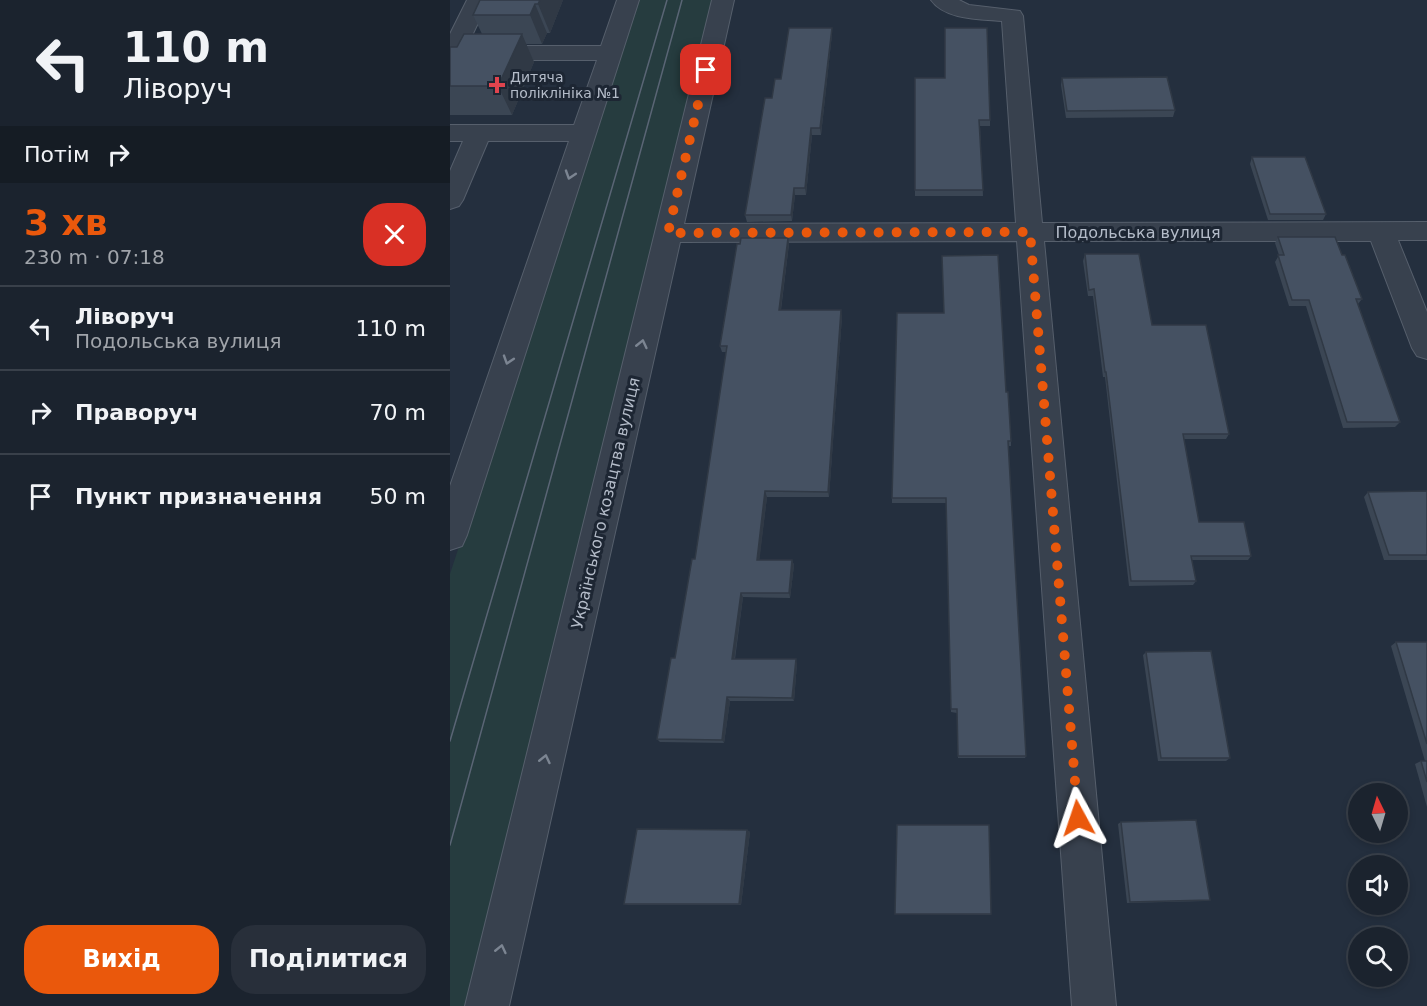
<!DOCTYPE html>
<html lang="uk">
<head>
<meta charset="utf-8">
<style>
	:root { --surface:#1b232e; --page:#282f3a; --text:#f1f3f6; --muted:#a0a4aa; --line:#39404a; --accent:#ea580c }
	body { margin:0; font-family:"DejaVu Sans",sans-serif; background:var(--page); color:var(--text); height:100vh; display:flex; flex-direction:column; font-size:22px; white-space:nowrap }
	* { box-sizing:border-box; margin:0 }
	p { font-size:20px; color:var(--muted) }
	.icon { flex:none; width:33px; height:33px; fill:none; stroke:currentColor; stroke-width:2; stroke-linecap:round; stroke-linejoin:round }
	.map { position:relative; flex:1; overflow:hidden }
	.drawer { display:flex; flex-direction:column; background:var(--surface); width:450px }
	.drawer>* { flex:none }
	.hud { background:#1b232e; color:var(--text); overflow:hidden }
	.needle { width:39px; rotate:355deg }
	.controls { position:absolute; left:898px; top:783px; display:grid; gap:12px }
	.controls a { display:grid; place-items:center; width:60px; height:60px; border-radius:50%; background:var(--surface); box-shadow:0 3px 9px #0003,0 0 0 2px var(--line); font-size:30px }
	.pin { position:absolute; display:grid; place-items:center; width:51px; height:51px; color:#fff; margin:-26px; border-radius:12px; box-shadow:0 3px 9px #0006 }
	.me { position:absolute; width:66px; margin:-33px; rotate:355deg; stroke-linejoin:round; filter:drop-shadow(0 0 4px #0008) }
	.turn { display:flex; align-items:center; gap:21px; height:126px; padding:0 24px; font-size:27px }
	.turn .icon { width:78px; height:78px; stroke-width:2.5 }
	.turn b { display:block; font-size:42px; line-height:51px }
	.then { display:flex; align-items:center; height:57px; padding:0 24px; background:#0003; gap:12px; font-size:22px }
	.round { display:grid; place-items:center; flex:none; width:63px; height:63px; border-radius:24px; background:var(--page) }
	.overview { display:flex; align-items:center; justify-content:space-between; height:102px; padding:0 24px }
	h1 { font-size:36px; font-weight:700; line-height:45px; color:var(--accent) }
	.button { display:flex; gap:12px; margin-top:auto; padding:12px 24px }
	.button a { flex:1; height:69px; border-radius:24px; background:var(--accent); color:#fff; font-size:24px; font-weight:700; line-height:69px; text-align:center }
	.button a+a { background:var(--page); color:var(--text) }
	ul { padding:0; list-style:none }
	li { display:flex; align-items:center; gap:18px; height:84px; padding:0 24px; border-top:2px solid var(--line) }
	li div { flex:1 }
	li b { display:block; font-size:22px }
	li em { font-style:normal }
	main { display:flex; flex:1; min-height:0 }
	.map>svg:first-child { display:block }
	.green { fill:#263c3f }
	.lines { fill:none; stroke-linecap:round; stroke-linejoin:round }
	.minor-casing { stroke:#565f6c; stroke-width:2 }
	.minor { fill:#38414e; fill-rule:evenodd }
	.tram { stroke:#5a6575; stroke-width:1.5 }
	.wall { fill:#3b4654 }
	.shaded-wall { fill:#303945 }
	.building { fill:#455162; stroke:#303945; stroke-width:1.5 }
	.oneway { stroke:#7c8592 }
	.route { stroke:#ea580c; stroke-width:10; stroke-dasharray:0 18 }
	.health-dot { fill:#e0444e; stroke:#1d2633; stroke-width:2 }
	.labels { text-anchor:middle; stroke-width:6; stroke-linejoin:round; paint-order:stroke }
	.far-poi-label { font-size:14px; fill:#b4bcc9; stroke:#1d2633; text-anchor:start }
	.street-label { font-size:16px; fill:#b4bcc9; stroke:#1d2633 }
</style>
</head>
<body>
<main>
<section class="drawer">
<div class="hud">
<div class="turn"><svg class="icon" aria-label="left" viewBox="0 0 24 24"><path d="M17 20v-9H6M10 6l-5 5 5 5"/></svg><div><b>110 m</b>Ліворуч</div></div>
<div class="then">Потім<svg class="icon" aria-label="right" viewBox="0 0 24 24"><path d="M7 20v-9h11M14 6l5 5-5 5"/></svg></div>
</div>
<div class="overview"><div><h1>3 хв</h1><p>230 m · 07:18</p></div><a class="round" style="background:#d93025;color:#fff"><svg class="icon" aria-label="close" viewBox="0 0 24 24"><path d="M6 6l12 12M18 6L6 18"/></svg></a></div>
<ul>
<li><svg class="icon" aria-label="left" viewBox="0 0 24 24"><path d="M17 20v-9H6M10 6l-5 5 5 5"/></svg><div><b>Ліворуч</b><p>Подольська вулиця</p></div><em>110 m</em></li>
<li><svg class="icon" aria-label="right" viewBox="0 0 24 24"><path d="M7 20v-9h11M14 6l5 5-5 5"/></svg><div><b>Праворуч</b></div><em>70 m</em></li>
<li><svg class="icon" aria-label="arrive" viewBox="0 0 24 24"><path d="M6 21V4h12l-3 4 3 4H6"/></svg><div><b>Пункт призначення</b></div><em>50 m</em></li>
</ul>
<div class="button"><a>Вихід</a><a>Поділитися</a></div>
</section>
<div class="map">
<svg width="977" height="1006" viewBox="0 0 977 1006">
	<rect width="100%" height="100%" fill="#242f3e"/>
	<path class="green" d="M187 0H264L19 1006H0V574Z"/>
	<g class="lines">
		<defs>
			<path id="minor" d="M17 0H39L17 46H151L167 0H189L17 535 12 546 0 550V486L119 141H38L13 200 9 206 0 209V171L13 141H0V125H124L147 60H0V34Z
				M262 0H284L234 224 566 223 552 21C530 19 495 20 481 0H509L519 5 570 11 573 16 592 223 977 222V240H948L977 312V359L967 356 962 348 921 241H594L666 1006H622L567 241 230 242 59 1006H15Z"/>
		</defs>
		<use href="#minor" class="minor-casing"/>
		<use href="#minor" class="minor"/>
		<path class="tram" d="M0 741 217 0
			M0 845 232 0"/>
	</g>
	<path class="wall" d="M30 0H113L100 33H97L92 44H76L84 62 62 115H0V47H7L32 34 23 15Z
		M382 34 371 135H362L356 195H345L342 221 297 222 295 215 322 98 331 79Z
		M465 78 540 120V126H530L533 196H465Z
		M612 78 725 110 723 117 616 118 611 85Z
		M802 157 876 214 873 220H818L800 164Z
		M828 237 892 255 912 299 908 304 950 422 945 427 893 428 856 306H839L825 262 829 255 825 243Z
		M338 238 339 244 331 310 392 316 379 497H317L309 560H342L344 565 340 598 293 597 285 659 347 663 344 701H280L274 743 210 742 207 739 225 658 245 559 276 352H272L270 346Z
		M635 254 702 325 779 434 776 439H734L749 522 801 556 798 560H742L746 581 743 585 679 586 655 377H653L643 296H638L633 261Z
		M493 313 556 392 561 441V446H558L576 756 575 758H508L507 713 501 712 496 503H442V498Z
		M977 491V560H934L914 497 918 492Z
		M946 642H977V807L965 764 971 761H975L941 646Z
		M696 652 780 758 776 761H708L693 655Z
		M671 822 760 900 756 901 677 903 668 824Z
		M297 830 300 832 291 905H178L174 904Z
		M445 914H541L540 915Z"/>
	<path class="shaded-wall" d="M90 0H113L100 33 88 4Z
		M85 4 97 33 92 44 80 15Z
		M382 28V34L371 135 370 128Z
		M72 34 84 62 62 115 48 86Z
		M361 128 362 135 356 195 355 188Z
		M344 188 345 195 342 221 341 215Z
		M338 238 339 244 330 316 329 310Z
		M391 310 392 316 379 497 378 492Z
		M315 491 317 497 309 564 307 560Z
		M342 560 344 565 340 598 339 593Z
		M291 593 293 597 284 662 282 659Z
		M346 659 347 663 344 701 342 698Z
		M277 697 280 701 274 743 272 740Z
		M297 830 300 832 291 905 289 904Z"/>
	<path class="building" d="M30 0H90L88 4H85L80 15H23Z
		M339 28H382L370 128H361L355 188H344L341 215H295L315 98H322L325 79H331Z
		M495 28H537L540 120H529L533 190H465V78H495Z
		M14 34H72L48 86H0V47H7Z
		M717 77 725 110 617 111 612 78Z
		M802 157H855L876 214H820Z
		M828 237H885L892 255H895L912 299H906L950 422H897L859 300H842L828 255H834Z
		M291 238H338L329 310H391L378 492 315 491 307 560H342L339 593H291L282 659H346L342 698 277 697 272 740 207 739 221 658H225L242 559H245L277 346H270L287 244H290Z
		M635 254H689L702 325H756L779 434H733L749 522H794L801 556H741L746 581H681L656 372H655L644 289 639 290Z
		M548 255 556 392H558L561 441H558L576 756H508L507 709H501L496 498H442L447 313H494L492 256Z
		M977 491V555H939L918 492Z
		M946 642H977V744Z
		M761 651 780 758H711L696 652Z
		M971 761H977V782Z
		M746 820 760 900 680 902 671 822Z
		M447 825H539L541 914H445Z
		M187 829 297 830 289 904H174Z"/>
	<defs><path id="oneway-chevron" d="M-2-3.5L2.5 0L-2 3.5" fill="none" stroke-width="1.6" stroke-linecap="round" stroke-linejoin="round" transform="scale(1.5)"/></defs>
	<g class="oneway">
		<use href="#oneway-chevron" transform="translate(120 175) rotate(108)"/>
		<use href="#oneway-chevron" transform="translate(192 344) rotate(-77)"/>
		<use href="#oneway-chevron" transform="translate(58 360) rotate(108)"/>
		<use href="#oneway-chevron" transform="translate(95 759) rotate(-77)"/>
		<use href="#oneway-chevron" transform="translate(51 949) rotate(-77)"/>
	</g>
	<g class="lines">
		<path class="route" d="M256 70 218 233 580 232 628 818"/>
	</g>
	<path class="health-dot" d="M44 76h6v6h6v6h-6v6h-6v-6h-6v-6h6z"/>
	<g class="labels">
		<g class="far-poi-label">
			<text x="60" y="82">Дитяча<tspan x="60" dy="16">поліклініка №1</tspan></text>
		</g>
		<g class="street-label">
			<text x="688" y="238">Подольська вулиця</text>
			<text transform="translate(155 503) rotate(-77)" y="6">Українського козацтва вулиця</text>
		</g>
	</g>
</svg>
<div class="controls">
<a><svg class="needle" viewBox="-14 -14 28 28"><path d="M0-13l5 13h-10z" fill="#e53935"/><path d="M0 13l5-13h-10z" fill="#a0a4aa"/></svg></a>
<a><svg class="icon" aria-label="sound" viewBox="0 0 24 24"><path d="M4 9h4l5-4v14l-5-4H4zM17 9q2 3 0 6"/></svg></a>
<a><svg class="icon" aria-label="search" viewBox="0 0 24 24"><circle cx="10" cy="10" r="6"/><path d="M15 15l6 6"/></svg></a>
</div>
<div class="pin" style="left:256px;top:70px;background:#d93025"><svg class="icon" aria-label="arrive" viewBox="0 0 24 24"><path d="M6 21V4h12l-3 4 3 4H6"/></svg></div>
<svg class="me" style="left:628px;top:818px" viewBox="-20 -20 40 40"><path d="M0-17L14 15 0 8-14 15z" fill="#ea580c" stroke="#fff" stroke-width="4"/></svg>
</div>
</main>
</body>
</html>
